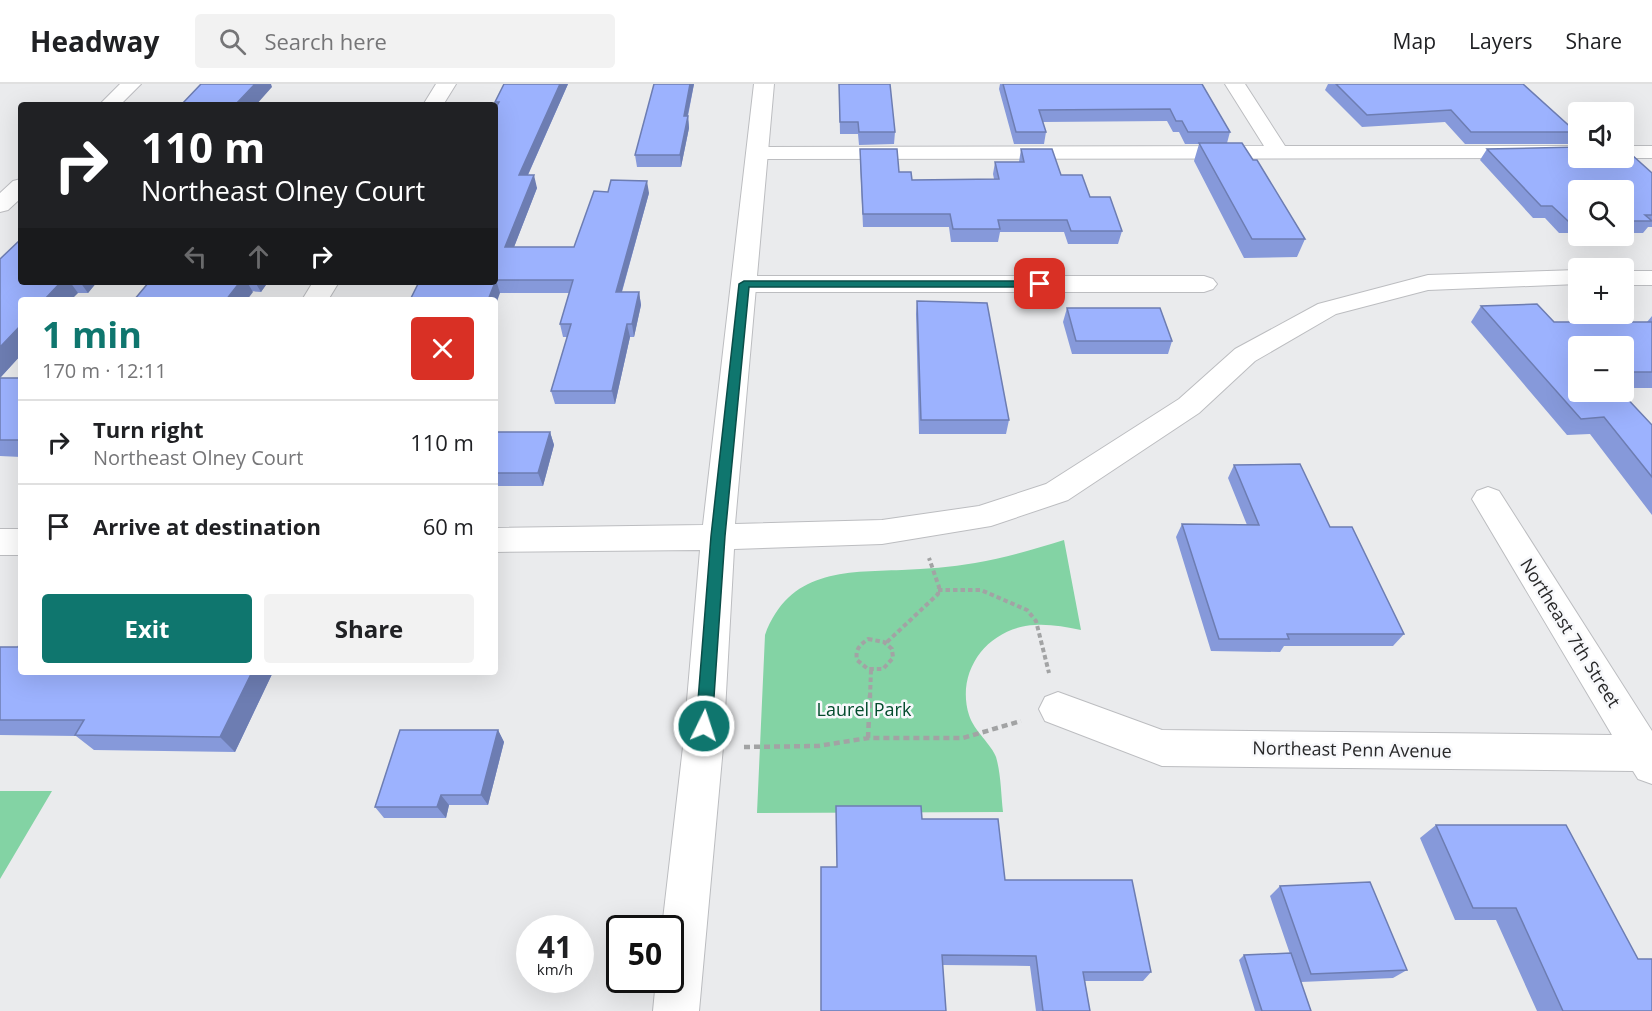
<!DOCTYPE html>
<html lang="en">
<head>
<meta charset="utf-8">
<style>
	:root { --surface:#fff; --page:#f2f2f2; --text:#202124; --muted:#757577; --line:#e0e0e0; --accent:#0f766e }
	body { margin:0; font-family:"Open Sans",sans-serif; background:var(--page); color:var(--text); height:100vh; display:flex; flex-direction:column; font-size:22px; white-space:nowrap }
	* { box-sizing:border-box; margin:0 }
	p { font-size:20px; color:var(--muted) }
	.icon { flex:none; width:33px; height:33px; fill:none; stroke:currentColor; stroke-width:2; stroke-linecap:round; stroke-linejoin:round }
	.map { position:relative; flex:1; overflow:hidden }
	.sheet { position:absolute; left:18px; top:213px; width:480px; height:378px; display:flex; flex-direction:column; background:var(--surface); border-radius:6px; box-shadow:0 6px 24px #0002 }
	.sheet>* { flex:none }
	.banner { position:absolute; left:18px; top:18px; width:480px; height:183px; border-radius:6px; box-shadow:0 6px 24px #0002; background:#202124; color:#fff; overflow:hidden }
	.fabs { position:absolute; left:1568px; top:18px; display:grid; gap:12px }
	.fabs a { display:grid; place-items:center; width:66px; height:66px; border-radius:6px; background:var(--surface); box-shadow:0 6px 24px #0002; font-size:30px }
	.speed { position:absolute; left:516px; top:831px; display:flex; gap:12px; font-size:30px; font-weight:700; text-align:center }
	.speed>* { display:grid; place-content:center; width:78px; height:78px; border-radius:50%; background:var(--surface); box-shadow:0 6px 24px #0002; line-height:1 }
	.speed small { font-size:15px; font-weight:400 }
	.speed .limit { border:3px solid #111; border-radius:9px; background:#fff; color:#111 }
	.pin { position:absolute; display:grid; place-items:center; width:51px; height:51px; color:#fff; margin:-26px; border-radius:12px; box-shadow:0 3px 9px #0006 }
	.me { position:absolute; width:66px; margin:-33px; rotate:4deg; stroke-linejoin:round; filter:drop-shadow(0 0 4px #0008) }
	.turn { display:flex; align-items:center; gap:21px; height:126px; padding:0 24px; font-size:27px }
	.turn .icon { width:78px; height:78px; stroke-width:2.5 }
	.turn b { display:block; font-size:42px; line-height:51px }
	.lanes { display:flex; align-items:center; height:57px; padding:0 24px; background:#0003; justify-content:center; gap:30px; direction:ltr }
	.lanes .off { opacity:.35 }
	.round { display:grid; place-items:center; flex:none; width:63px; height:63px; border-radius:6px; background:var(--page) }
	.headline { display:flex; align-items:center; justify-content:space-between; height:102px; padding:0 24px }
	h1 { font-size:36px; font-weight:700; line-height:45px; color:var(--accent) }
	.primary-button { display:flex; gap:12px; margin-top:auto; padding:12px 24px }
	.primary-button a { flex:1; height:69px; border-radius:6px; background:var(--accent); color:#fff; font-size:24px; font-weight:700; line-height:69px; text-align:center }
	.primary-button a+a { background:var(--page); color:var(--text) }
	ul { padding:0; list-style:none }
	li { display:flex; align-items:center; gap:18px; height:84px; padding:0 24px; border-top:2px solid var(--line) }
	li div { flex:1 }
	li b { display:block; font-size:22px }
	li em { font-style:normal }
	header { display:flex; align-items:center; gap:36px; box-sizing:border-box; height:84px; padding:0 30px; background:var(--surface); border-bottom:2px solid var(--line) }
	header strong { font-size:28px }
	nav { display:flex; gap:33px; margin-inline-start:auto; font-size:21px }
	.search { width:420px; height:54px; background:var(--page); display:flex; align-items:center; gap:15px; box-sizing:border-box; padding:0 21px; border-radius:6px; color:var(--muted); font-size:22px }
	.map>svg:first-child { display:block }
	.green { fill:#83d3a4 }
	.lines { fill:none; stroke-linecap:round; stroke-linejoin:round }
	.minor-casing { stroke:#bcbdc0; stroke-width:2 }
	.major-casing { stroke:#bcbdc0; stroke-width:2 }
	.path-far1 { stroke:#a2a3a4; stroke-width:4; stroke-dasharray:4.5 3; stroke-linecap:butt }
	.path { stroke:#a2a3a4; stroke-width:4.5; stroke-dasharray:6 4; stroke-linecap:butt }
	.minor { fill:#fff; fill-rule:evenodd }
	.major { fill:#fff; fill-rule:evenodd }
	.wall { fill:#8699da }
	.shaded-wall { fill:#6d7db2 }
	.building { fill:#9cb2fe; stroke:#6d7db2; stroke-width:1.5 }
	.route { fill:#0f766e; stroke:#0a4d48; stroke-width:1.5 }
	.labels { text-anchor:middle; stroke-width:5; stroke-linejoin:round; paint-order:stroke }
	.street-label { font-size:18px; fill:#282829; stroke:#f7f8fb }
	.park-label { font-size:18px; fill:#024b2c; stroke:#f7f8fb }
</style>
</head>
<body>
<header>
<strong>Headway</strong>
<div class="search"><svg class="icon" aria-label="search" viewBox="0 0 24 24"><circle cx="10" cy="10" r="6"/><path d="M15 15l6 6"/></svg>Search here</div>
<nav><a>Map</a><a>Layers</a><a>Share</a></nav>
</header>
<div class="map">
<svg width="1652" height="927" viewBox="0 0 1652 927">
	<rect width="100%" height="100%" fill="#eaebed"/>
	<path class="green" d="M1064 456 1081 546C1065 543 1050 540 1035 541 989 543 955 586 969 631 974 647 992 661 996 673 1001 690 1001 710 1003 728L757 729 765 551C789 486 844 488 902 486 926 485 951 483 975 479 1005 474 1034 465 1064 456Z
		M0 707H52L0 795Z"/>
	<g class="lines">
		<defs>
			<path id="minor" d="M120 0H141L120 21H99Z
				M436 0H456L443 21H423Z
				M1225 0H1245L1285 62H1578V74H1581L757 75 750 73 746 69 750 65 757 63 1264 62Z
				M1623 62H1652V74H1620H1623Z
				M21 95V114L8 126 0 128V109L13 97Z
				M744 192H1204L1213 195 1217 200 1213 205 1204 208H744L735 205 731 200 735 195Z
				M313 198H339L328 216H302Z
				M1488 403 1499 407 1652 647V700L1638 695 1633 687 1162 682 1045 637 1039 625 1045 613 1058 608 1162 646 1612 651 1472 415 1477 407Z"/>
			<path id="major" d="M754 0H774L735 440 882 436 979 422 1046 400 1179 315 1235 265 1318 220 1428 191 1578 186V200L1428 206 1336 230 1255 277 1199 329 1068 416 991 442 882 460 734 465 723 663 699 927H653L656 896H670V844H662L683 663 700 466 495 468V444L703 441Z
				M1623 187H1652V201H1623Z
				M0 445H21V471H0Z"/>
		</defs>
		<use href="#minor" class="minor-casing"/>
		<use href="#major" class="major-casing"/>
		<path class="path-far1" d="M938 506H981L1027 526 1036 537 1049 589
			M868 555 884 558 892 565 893 574 883 585H868L857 576C855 565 860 561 868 555Z
			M887 558 938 510 939 503 929 474
			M870 613 871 586"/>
		<path class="path" d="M868 654 870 611
			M744 663 818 662 868 654H963L1021 637"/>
		<use href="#minor" class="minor"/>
		<use href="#major" class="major"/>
	</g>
	<path class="wall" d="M504 0H568L528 91 537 104 514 163H574L649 109 622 208H639L641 221 634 253H630L615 320H555L551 307 567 253H563L560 240 569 209H500L419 198 496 23 495 18Z
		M654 0H694L688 32 689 44 681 83H637L635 71Z
		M839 0 895 48 894 60 859 61 858 50H840Z
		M1000 0H1202L1230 48 1227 59 1253 76 1305 155 1297 173 1244 174 1194 77 1199 60H1185L1179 48H1173L1167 37 1043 38 1046 48 1044 60H1014L999 5Z
		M1328 0H1523L1576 48 1568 60H1465L1445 38 1362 43 1325 6Z
		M860 65 912 96 994 95 993 90 995 78H1019L1021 65 1061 91 1090 113 1122 147 1118 160H1068L1064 148H1000L998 158H951L949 143H863L860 77Z
		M1487 65 1652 89V143H1648L1643 149H1623V106H1578V149H1559L1545 134H1533L1480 76Z
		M0 175 21 198H97L88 209H78L21 216V271L0 294H21V373L0 372Z
		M149 198H268L261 208Z
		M917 217 1009 336 1006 350H919L916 230Z
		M1481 222 1554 238H1647L1652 232V304H1623V262H1578L1652 341V431L1590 350 1567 351 1471 238Z
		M1067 224 1172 257 1168 270H1072L1063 238Z
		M550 348 554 361 543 402H495V353Z
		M1234 381 1330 443 1404 550 1393 562H1284L1280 568 1211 567 1176 453 1182 440 1247 441 1228 394Z
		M0 563 21 588H273L235 668 94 666 76 652 0 651Z
		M498 646 504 658 488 721H449L446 734H384L375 723Z
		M922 735 1005 796 1151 888 1143 897H1085L1090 927H1036L1030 882 943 881 836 783Z
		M1436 741 1638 875 1652 927H1537L1496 836H1455L1420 754Z
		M1280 802 1407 886 1393 894 1301 898 1311 927H1255L1239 876 1244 871 1290 870 1270 812Z"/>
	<path class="shaded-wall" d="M255 0H271L272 3 256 21H235Z
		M560 0H568L522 104 519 91Z
		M690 0H694L685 44 684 32Z
		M688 32 689 44 681 83 680 71Z
		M534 91 537 104 509 176 505 163Z
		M647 97 649 109 618 221 616 208Z
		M496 196 500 209 495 223V216H488Z
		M61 198H70L78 209 71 216H44Z
		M80 198H97L88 209Z
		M240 198H247L253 208 247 216H226Z
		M255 198H268L261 208Z
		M639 208 641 221 634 253 632 240Z
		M627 240 630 253 615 320 612 307Z
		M21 241V271L0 294V263Z
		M550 348 554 361 543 402 538 389Z
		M252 588H273L235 668 220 653Z
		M498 646 504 658 488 721 481 711Z
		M441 711 449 721 446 734 437 723Z"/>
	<path class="building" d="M201 0H255L235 21H181Z
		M504 0H560L519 91H534L505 163H574L594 107 608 108 611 96 647 97 616 208H639L632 240H627L612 307H551L571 240H560L573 196H496L488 216H410L419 198H495V25L499 18H495Z
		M654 0H690L684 32H688L680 71H635Z
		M839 0H890L895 48H859L858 38H840Z
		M1003 0H1202L1230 48H1188L1182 37H1176L1170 25 1039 26 1046 48H1016Z
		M1336 0H1523L1576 48H1471L1451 26 1367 31Z
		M1199 59H1242L1253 76H1257L1305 155H1252Z
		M1578 63V74H1623V63L1652 89V131H1645L1652 137H1623V106H1578V137H1568L1552 122H1541L1487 65Z
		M860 65H897L899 88H911L912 96 999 95 995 78H1024L1021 65H1052L1061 91H1082L1090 113H1110L1122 147H1071L1067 136H998L1000 145H953L950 130H863Z
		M21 155V198H61L44 216H21V241L0 263V175Z
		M149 198H240L226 216H134Z
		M917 217 987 219 1009 336H921Z
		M1537 220 1554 238H1652V288H1623V262H1578V308H1621L1652 341V393L1604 333 1581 335 1481 222Z
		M1067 224H1160L1172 257H1076Z
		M0 294H21V356H0Z
		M497 348H550L538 389H495V353Z
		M1300 380 1330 443H1352L1404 550H1287L1289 555H1219L1182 440 1259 441 1234 381Z
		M21 558V588H252L220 653 75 651 84 636H0V563H18Z
		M400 646H498L481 711H441L437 723H375Z
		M836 722H921L922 735H998L1005 796H1132L1151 888H1083L1090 927H1043L1036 872 942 871 946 927H821V783H837Z
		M1436 741H1566L1638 875H1652V927H1563L1516 824H1473Z
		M1370 798 1407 886 1311 890 1280 802Z
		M1291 869 1311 927H1262L1244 871Z"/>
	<path class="route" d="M744 197H1040L1045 200 1040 203H749L725 452 712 642 710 647 704 649 698 647 696 642 711 452 739 200Z"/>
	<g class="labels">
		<g class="street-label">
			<text transform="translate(1570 549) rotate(58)" y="6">Northeast 7th Street</text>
			<text transform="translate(1352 666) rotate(1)" y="6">Northeast Penn Avenue</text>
		</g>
		<g class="park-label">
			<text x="864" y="632">Laurel Park</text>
		</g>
	</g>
</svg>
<div class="fabs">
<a><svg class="icon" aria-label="sound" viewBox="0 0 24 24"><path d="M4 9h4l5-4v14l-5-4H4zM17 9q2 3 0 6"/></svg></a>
<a><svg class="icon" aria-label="search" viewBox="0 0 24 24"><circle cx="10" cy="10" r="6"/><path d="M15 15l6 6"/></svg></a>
<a>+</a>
<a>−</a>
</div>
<div class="speed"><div>41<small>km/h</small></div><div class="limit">50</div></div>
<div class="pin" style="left:1040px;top:200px;background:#d93025"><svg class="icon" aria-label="arrive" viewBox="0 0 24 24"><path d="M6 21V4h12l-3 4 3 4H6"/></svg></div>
<svg class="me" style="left:704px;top:642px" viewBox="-20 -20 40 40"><circle r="17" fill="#0f766e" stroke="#fff" stroke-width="3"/><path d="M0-11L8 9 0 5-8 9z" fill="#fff"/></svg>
<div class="banner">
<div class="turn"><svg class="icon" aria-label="right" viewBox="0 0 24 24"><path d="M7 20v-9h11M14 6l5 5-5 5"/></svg><div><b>110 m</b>Northeast Olney Court</div></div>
<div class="lanes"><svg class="icon off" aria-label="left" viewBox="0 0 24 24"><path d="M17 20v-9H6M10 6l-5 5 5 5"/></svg><svg class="icon off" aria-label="ahead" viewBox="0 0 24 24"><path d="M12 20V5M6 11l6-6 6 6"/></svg><svg class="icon" aria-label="right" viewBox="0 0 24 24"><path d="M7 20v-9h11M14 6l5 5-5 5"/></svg></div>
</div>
<section class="sheet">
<div class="headline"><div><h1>1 min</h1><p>170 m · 12:11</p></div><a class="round" style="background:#d93025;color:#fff"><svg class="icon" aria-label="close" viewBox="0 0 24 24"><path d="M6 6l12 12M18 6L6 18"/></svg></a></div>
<ul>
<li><svg class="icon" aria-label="right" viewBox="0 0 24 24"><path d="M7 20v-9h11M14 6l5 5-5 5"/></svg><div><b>Turn right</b><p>Northeast Olney Court</p></div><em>110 m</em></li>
<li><svg class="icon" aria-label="arrive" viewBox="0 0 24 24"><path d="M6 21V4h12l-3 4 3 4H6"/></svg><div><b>Arrive at destination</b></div><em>60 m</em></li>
</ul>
<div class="primary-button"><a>Exit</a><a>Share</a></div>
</section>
</div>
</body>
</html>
